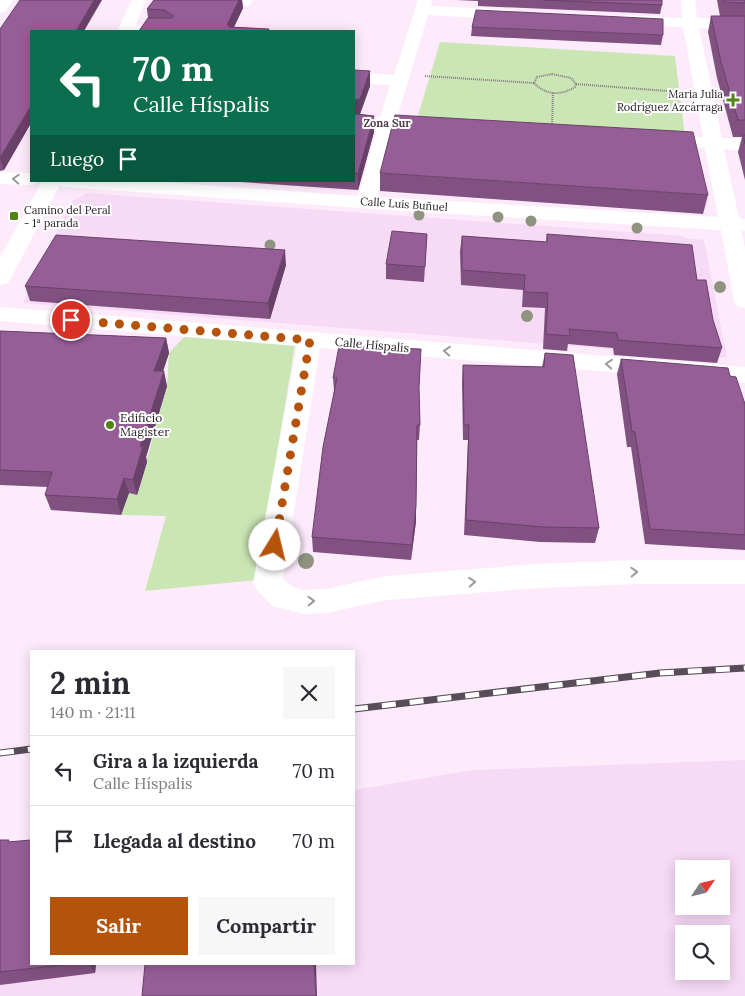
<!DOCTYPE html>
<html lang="es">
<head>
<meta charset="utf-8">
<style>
	:root { --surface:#fff; --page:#f7f7f7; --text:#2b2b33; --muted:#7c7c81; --line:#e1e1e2; --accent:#b45309 }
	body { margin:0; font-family:Lora,serif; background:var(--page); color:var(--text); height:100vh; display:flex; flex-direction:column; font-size:19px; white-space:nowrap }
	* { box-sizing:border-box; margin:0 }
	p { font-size:16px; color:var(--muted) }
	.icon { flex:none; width:28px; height:28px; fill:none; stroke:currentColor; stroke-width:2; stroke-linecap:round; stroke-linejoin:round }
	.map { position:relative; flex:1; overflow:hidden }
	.details { position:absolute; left:30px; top:650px; width:325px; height:315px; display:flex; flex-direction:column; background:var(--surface); border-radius:0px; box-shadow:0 2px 12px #0003 }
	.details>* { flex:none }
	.hud { position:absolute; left:30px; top:30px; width:325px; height:152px; border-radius:0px; box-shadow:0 2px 12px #0003; background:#0b6e4f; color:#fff; overflow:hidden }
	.needle { width:32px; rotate:55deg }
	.fabs { position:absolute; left:675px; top:860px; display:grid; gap:10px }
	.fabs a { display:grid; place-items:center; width:55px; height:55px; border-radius:0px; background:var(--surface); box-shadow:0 2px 12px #0003; font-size:25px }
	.pin { position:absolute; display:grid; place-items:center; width:42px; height:42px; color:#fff; margin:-21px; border:2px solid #fff; border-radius:50%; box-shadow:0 1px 5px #0007 }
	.me { position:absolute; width:55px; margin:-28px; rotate:9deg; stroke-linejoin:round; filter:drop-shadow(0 0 4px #0008) }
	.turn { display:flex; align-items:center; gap:18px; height:105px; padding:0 20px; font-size:22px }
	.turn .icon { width:65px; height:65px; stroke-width:2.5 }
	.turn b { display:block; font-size:35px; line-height:42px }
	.then { display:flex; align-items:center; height:48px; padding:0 20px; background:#0003; gap:10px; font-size:19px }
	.round { display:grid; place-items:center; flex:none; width:52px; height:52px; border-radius:0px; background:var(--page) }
	.summary { display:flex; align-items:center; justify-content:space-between; height:85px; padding:0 20px }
	h1 { font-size:30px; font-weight:700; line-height:38px }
	.cta { display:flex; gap:10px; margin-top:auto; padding:10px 20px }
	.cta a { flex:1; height:58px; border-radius:0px; background:var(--accent); color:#fff; font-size:20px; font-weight:700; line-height:58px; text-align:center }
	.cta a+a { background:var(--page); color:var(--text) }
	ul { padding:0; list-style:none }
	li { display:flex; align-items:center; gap:15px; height:70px; padding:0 20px; border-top:1px solid var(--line) }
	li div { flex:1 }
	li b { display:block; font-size:19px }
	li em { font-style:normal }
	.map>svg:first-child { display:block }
	.built { fill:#f7daf6; fill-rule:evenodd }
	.green { fill:#cbe6b5 }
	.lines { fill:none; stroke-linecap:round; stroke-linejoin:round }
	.path { stroke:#877a86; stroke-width:2; stroke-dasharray:1 1; stroke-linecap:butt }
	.street { fill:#fff; fill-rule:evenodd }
	.secondary { fill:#fff; fill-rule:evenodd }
	.rail-casing { stroke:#574c57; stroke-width:7 }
	.rail { stroke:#fff; stroke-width:5; stroke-dasharray:14; stroke-linecap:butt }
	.tree { fill:#8e9480 }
	.wall { fill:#815181 }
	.shaded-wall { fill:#694269 }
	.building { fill:#965e96; stroke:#694269 }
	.oneway { stroke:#9c989c }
	.route { stroke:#b45309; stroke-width:9; stroke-dasharray:0 16.2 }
	.poi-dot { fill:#528314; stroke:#fff; stroke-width:2 }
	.labels { text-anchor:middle; stroke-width:4; stroke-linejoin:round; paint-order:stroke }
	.far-poi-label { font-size:11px; fill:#221a22; stroke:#fff; text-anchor:end }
	.far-neighbourhood-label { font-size:11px; font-weight:bold; fill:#4e3b4d; stroke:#fff }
	.far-street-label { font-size:11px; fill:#221a22; stroke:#fff }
	.street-label { font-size:12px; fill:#221a22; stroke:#fff }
	.poi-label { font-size:12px; fill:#221a22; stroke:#fff; text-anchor:start }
</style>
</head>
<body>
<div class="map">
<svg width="745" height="996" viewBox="0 0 745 996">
	<rect width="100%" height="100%" fill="#fdebfc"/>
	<path class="built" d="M87 193 684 236 685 238 704 240 727 358 23 303 72 201Z
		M745 760V996H0V850L31 964H354V790L473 770ZM684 869H721V906H684ZM684 934H721V971H684Z"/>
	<path class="green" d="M440 42 675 56 685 135 417 119Z
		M184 337 295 345 256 580 145 591 166 516 121 515 129 493 137 495 167 386 169 353Z"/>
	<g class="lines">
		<path class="path" d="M552 74 571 78 576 84 575 87C561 96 545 95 534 83L537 77Z
			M425 76 534 83
			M576 84 680 92
			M552 128 553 92"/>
		<path class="street" d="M0 0H13L5 12 0 13Z
			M195 0H251L252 2 250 5 245 6 202 4 197 3Z
			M418 0H432L431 6 513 10 518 12 521 15 518 18 513 20 428 15 397 118 436 121 439 125 436 129 430 130 395 129 377 197 718 217 705 148 660 145 654 144 651 140 654 136 660 135 703 137 683 27 625 25 620 23 617 20 620 17 625 15 682 18 681 0H695L697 18 745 20V30L699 28 722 138 745 139V151L724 149 739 218 745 219V231H741L745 248V308L737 306 734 301 721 230 389 210 64 187 57 185 54 181H150L358 196 377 128 354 126V116L380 117 390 85 354 83V73L394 75Z
			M126 24 166 26 171 28 174 31H120L118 29 121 26Z
			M0 172 31 173V181H39L31 185 0 184Z
			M0 307 745 367V383L320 348 283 579 293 587 303 590 326 589 386 576 537 564 638 560H745V584H638L537 588 386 600 326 613 303 614 273 606 258 591 253 583 297 346 0 321Z"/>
		<path class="secondary" d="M132 0H146L133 31H117Z
			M42 181H62L11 278 8 283 0 285V258Z"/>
		<defs>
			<path id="rail" d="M354 709 660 673 745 668
				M0 753 31 749"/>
		</defs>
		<use href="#rail" class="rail-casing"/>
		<use href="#rail" class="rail"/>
	</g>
	<g class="tree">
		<circle cx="419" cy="215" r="5.5"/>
		<circle cx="498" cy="217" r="5.5"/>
		<circle cx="531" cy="221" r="5.5"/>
		<circle cx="637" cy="228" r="5.5"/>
		<circle cx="270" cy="245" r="5.5"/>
		<circle cx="720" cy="287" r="6"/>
		<circle cx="527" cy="316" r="6"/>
		<circle cx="306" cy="561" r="8"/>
	</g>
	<path class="wall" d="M154 0H242L243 8 234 27 269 29V31H139L148 18 147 9Z
		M456 0H662V5L660 14 478 6V1Z
		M717 0H745V180L738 152 742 137H733L717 78 708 32 711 16H720Z
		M472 27 663 35 661 45 573 41 471 36Z
		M0 29 31 31V123L4 170 0 171Z
		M354 70 370 86 360 114 374 116V132L358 190 225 181H354Z
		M380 173 708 195 703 214 380 191Z
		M427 234 424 282 386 279V264Z
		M547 234 697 280 713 320 722 348 717 363 614 355 613 348 568 344 567 351 543 349 545 308 522 307 523 290 461 285 460 251 462 236 546 242Z
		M286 265 270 319 30 301 25 286Z
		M0 331 166 338 169 353 163 371 167 386 146 457 147 462 137 495 129 493 121 515 51 510 45 495 48 487 0 485Z
		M545 353 599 528 595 543 540 542 464 535 468 440H463L462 381 463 365 542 367Z
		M621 359 730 376 745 404V550L645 544 631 447H627L617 374Z
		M333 378 419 389 420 425 419 440H417L416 506V521L411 560 313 552 312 537 334 391Z
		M0 840 31 964H96L95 973 0 985Z"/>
	<path class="shaded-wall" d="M94 0H102L84 31H76Z
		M239 0H242L243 8 232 31 227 25Z
		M370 71V86L360 114 354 116V100Z
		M31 106V123L4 170 0 158Z
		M374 116V132L358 190V174Z
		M285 250 286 265 270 319 268 303Z
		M166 338 169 353 158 386 154 371Z
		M164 371 167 386 146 457 147 462 137 495 133 480 140 447Z
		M124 478 129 493 121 515 117 499Z
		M416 506V521L411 560 412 545Z
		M89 964H96L95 973Z
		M314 964H316L317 996H316Z"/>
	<path class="building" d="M20 0H94L76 31H31V106L0 158V29Z
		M154 0H239L227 25H229V27L269 29 268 31H139L148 18H172L174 16 164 10 147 9Z
		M543 0H662V5Z
		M723 0H745V3L724 2Z
		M476 10 663 19V35L472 27Z
		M711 16H745V120H738L721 62Z
		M354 70 370 71 360 99 354 100Z
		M354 111 355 112V114L374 116 358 174 354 173Z
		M395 115 693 132 708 195 380 173Z
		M743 135H745V144Z
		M392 231 427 234 425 267 386 264Z
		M547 234 692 245 697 280H706L713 320 722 348 618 340 617 333 569 329 570 336 546 334 548 293 524 292 525 275 462 270V236L547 242Z
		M56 235 285 250 268 303 25 286Z
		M0 331 166 338 154 371H164L140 447 143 446 133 480 124 478 117 499 45 495 52 472 0 470Z
		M339 346 421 349 419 388 420 425H417L416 506 412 545 312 537 323 447 337 378H333Z
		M545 353 573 355 599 528 543 527 466 520 469 425H464L463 365 544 367Z
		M621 359 728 368 730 376 736 377 745 404V535L650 529 635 432 632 431Z
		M0 840H9L8 842 31 840V964H69L0 972Z
		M145 964H314L316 996H142Z"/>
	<defs><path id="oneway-chevron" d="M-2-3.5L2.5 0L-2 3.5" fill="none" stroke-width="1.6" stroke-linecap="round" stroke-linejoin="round" transform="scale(1.25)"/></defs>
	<g class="oneway">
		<use href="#oneway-chevron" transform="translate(16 179) rotate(-177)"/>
		<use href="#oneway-chevron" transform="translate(447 351) rotate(-175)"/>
		<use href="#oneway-chevron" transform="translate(609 364) rotate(-175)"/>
		<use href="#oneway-chevron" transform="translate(634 572) rotate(-2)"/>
		<use href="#oneway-chevron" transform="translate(472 582) rotate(-5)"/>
		<use href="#oneway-chevron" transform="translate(311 601) rotate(-2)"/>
	</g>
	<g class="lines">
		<path class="route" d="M71 320 310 340 275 545"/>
	</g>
	<g class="poi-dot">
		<path d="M730.5 92.5h5v5h5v5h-5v5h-5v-5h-5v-5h5z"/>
		<rect x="9" y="211" width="10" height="10" rx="2.5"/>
		<circle cx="110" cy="425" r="5"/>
	</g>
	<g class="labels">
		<g class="far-poi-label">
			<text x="723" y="98">Maria Julia<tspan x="723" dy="13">Rodríguez Azcárraga</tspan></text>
			<text x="24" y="214" text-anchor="start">Camino del Peral<tspan x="24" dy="13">- 1ª parada</tspan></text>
		</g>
		<g class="far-neighbourhood-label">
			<text x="387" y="127">Zona Sur</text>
		</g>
		<g class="far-street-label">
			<text transform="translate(404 204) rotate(4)" y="4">Calle Luis Buñuel</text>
		</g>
		<g class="street-label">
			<text transform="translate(372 345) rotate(5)" y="4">Calle Híspalis</text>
		</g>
		<g class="poi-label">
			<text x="120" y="422">Edificio<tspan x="120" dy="14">Magister</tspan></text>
		</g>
	</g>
</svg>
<div class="fabs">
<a><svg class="needle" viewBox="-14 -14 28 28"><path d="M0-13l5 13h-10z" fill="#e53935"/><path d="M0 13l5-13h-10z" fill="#7c7c81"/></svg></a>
<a><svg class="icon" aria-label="search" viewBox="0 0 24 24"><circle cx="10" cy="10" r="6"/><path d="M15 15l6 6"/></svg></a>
</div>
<div class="pin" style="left:71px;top:320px;background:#d93025"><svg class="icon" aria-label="arrive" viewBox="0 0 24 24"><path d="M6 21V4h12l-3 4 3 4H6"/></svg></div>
<svg class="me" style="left:275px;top:545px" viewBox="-20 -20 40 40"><circle r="19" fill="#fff"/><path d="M0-13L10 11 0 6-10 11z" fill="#b45309"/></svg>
<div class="hud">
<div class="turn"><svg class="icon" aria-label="left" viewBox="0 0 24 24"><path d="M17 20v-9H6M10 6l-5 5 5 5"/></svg><div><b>70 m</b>Calle Híspalis</div></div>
<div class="then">Luego<svg class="icon" aria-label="arrive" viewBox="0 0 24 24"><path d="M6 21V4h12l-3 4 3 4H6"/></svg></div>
</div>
<section class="details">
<div class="summary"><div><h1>2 min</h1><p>140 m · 21:11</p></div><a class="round"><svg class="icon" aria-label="close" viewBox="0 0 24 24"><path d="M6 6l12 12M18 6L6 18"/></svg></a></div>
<ul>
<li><svg class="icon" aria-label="left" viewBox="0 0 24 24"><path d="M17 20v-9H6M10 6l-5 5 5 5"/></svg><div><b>Gira a la izquierda</b><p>Calle Híspalis</p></div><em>70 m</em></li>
<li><svg class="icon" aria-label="arrive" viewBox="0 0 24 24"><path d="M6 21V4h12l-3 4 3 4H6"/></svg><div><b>Llegada al destino</b></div><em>70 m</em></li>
</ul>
<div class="cta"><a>Salir</a><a>Compartir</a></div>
</section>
</div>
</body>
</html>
